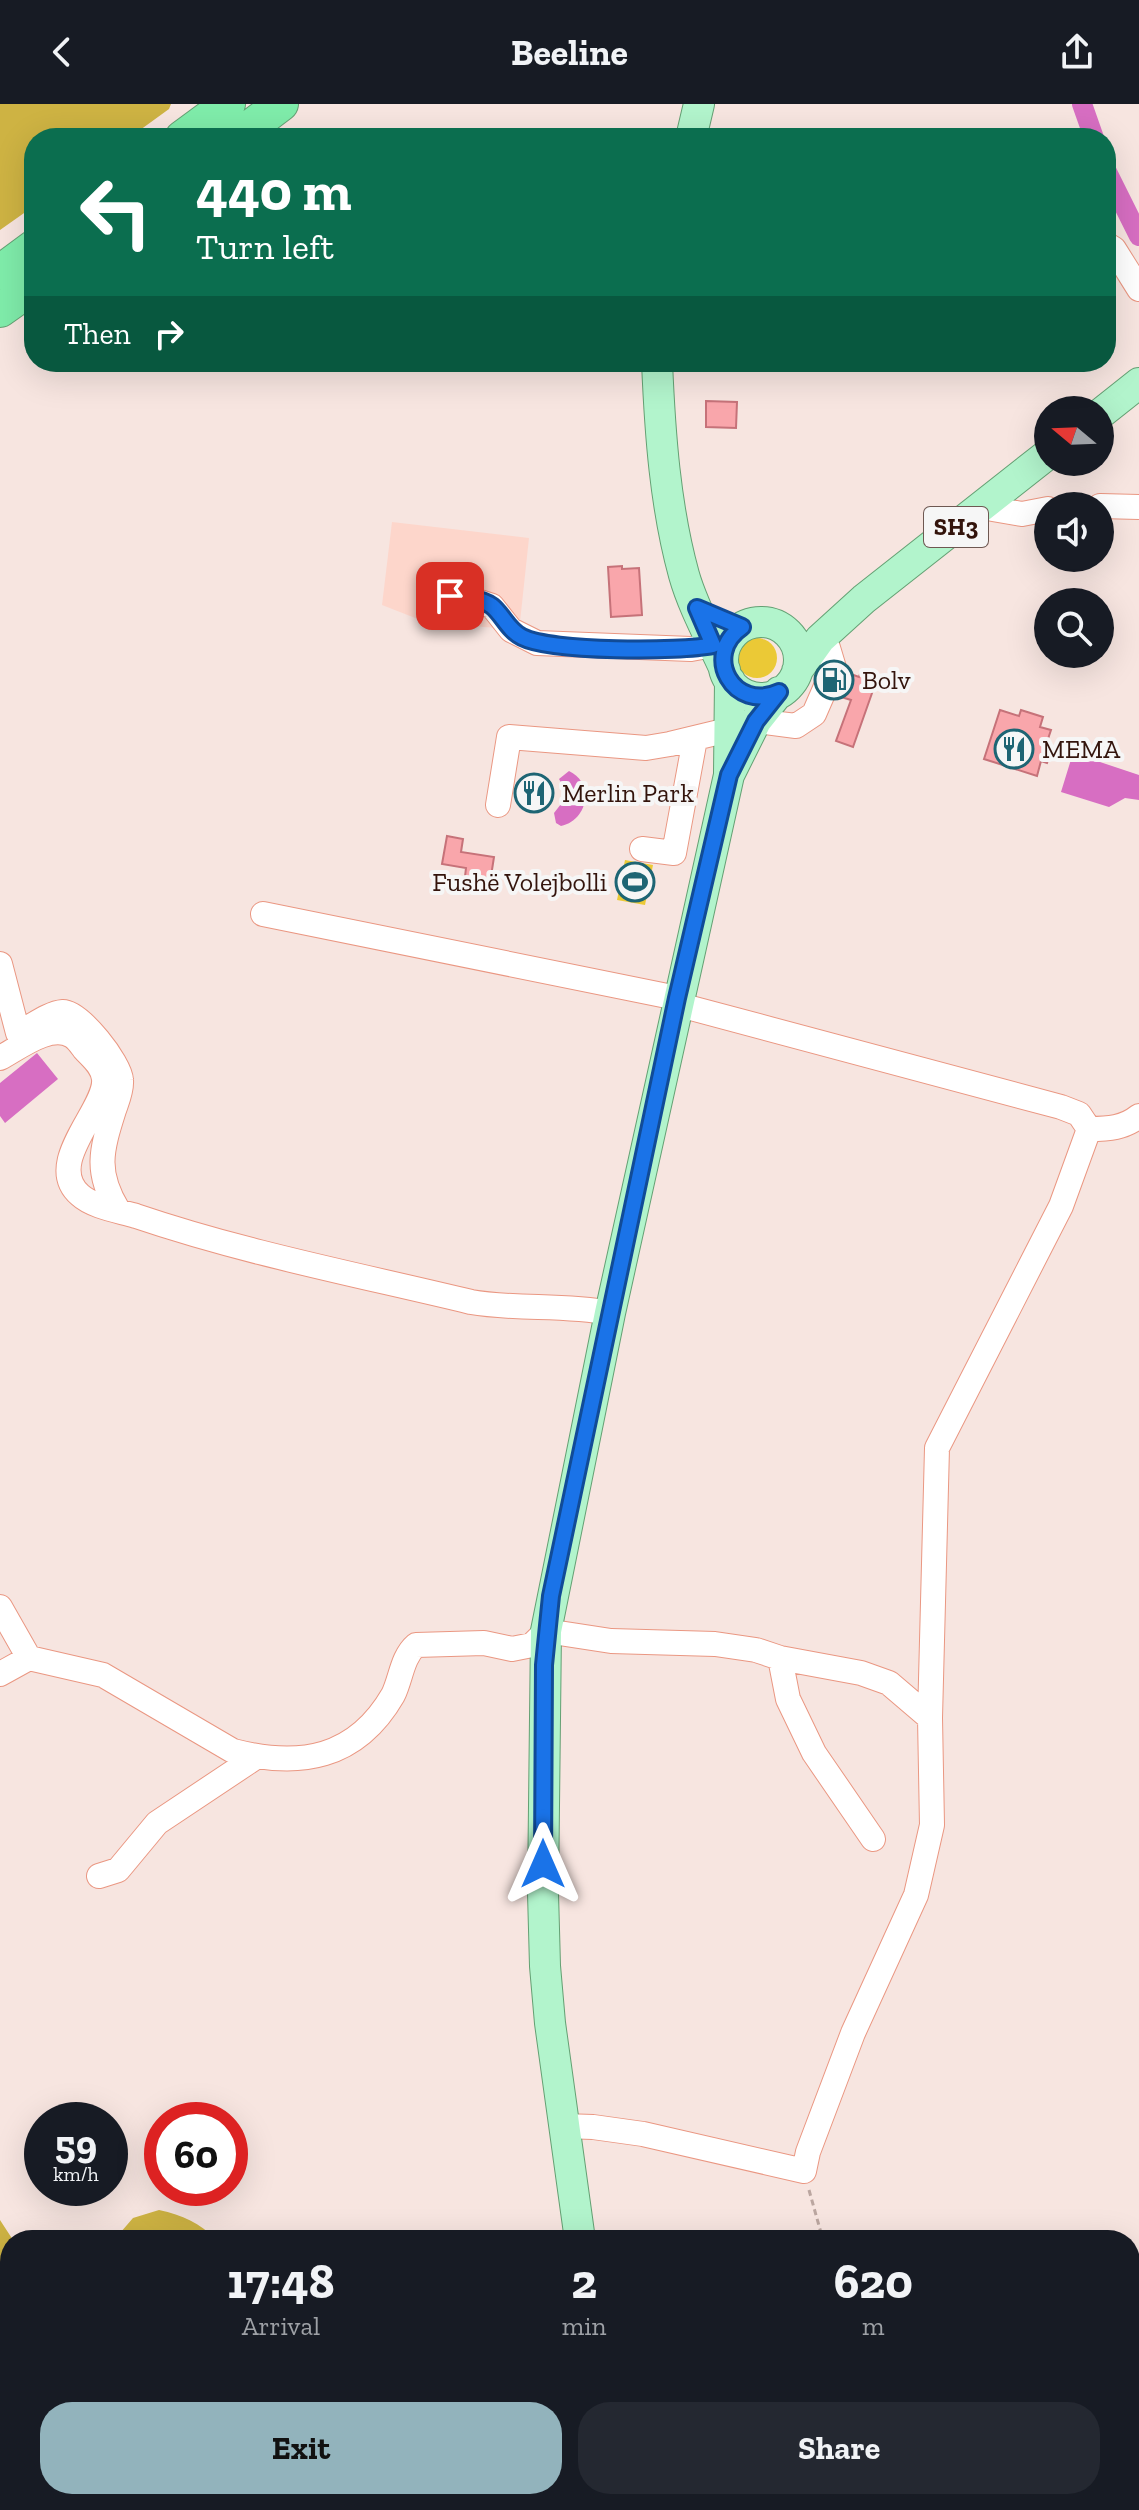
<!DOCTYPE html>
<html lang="en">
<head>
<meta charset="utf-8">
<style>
	:root { --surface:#171b24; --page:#242831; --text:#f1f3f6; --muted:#9ea1a6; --accent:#92b3bc }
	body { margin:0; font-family:"Zilla Slab",serif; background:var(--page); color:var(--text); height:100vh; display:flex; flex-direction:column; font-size:30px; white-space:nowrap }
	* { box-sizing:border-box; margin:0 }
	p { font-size:26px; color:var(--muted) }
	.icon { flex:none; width:44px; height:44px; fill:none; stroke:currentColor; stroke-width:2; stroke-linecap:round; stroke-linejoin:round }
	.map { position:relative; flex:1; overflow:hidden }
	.side { position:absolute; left:0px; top:2126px; width:1140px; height:280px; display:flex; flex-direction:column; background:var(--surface); border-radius:32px 32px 0 0; box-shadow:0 8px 32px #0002 }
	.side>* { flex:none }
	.guide { position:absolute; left:24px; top:24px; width:1092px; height:244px; border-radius:32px; box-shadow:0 8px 32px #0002; background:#0b6e4f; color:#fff; overflow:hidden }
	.needle { width:52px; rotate:289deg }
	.buttons { position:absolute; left:1034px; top:292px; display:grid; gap:16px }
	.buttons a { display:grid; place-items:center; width:80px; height:80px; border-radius:50%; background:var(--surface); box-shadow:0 8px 32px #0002; font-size:40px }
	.speed { position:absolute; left:24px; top:1998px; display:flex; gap:16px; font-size:40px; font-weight:700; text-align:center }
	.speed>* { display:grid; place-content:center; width:104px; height:104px; border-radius:50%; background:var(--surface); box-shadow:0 8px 32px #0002; line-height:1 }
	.speed small { font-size:20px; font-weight:400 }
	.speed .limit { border:12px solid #d22; background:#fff; color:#111 }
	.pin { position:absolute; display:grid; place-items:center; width:68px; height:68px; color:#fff; margin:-34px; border-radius:16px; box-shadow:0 4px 12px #0006 }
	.me { position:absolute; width:88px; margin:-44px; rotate:0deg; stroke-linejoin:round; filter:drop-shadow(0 0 6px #0008) }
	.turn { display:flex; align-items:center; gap:28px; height:168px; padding:0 40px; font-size:36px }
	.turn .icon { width:104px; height:104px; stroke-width:2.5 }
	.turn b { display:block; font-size:56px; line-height:68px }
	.then { display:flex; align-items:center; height:76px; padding:0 40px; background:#0003; gap:16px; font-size:30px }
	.eta { display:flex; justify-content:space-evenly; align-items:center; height:136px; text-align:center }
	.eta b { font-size:48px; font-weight:700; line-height:56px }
	.primary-button { display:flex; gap:16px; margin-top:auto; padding:16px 40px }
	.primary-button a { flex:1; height:92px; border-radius:32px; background:var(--accent); color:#111; font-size:32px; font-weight:700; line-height:92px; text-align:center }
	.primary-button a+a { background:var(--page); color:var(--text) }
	header { display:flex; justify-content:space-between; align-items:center; height:104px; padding:0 40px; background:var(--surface); font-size:36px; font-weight:700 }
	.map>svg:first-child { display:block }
	.built { fill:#fdd6cb }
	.green { fill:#ebc936 }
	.forest { fill:#ceb343 }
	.water { fill:#d76ec2 }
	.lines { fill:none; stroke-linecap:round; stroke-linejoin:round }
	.canal { stroke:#d76ec2; stroke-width:20 }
	.building { fill:#f9a6ab; stroke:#c67279; stroke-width:2 }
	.minor-casing { stroke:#ea9782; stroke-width:26 }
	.major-casing { stroke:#64a073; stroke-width:32 }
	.highway-casing { stroke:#64a073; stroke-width:36 }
	.path { stroke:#bba6a0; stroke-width:3; stroke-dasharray:6 4; stroke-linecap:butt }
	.minor { stroke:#fff; stroke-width:24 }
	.major { stroke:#b2f4cc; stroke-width:30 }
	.highway { stroke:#7fecaa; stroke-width:34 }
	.route-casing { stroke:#114b97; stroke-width:20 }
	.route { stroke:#1a73e8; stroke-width:14 }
	.labels { text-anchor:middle; stroke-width:8; stroke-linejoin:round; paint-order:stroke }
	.shield { fill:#f6f6f6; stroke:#6e5852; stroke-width:2 }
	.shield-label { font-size:24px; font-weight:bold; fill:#33140c }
	.poi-label { font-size:26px; fill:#33140c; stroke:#f6f6f6; text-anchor:start }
</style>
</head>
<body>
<header><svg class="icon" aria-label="back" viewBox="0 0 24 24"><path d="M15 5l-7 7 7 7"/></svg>Beeline<svg class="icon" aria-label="share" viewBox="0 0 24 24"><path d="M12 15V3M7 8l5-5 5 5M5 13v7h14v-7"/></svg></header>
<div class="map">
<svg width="1139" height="2406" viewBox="0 0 1139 2406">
	<rect width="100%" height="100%" fill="#f7e5e0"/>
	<path class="built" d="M392 418 529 434 520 518 498 524 428 519 382 501Z"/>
	<path class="green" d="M737 554a20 20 0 1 1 40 0a20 20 0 1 1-40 0Z
		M625 756 653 761 645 801 617 796Z"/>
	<path class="forest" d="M0 0H171L169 5 129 34H34V102L0 126Z
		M159 2106C183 2111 199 2119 217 2136H114L133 2114Z
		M0 2116 13 2136H10V2396H70V2406H0Z"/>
	<path class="water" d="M1073 649 1139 671V696L1125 694 1109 703 1061 688Z
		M569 667C595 679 588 716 561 722L556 719 554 709 568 691 559 675Z
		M37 949 58 975 5 1019 0 1012V979Z"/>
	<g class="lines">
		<path class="canal" d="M1082 0 1094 34
			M1106 66 1139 132"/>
	</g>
	<path class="building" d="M706 297 737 298 736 324 706 323Z
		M622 462V465L639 464 642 511 611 513 608 463Z
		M848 569 859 573 860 570 877 575 853 643 836 637 851 596 838 592Z
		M1000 606 1019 612 1021 606 1043 613 1040 623 1051 626 1046 641 1052 644 1047 659 1041 657 1037 672 984 655Z
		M447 732 463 735 461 748 494 753 489 785 464 781 466 764 442 760Z"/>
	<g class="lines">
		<defs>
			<path id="minor" d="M1106 140 1114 145 1139 185
				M1100 402 1139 403
				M981 403 1022 410 1048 405
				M450 492 464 493 492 502 511 526 537 539 691 545 713 541
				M756 617 796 622 814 610 834 564 828 544 820 535
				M498 701 509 633 646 644 670 640 728 626
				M642 745 674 749 695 635
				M263 810 677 894
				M0 860 18 929
				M24 926C35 920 50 909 63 908 80 908 120 959 121 976 122 986 117 997 114 1006 101 1047 95 1068 118 1106
				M0 954C19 944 50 919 72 932 77 935 81 941 84 945 92 954 103 962 104 975 107 1005 43 1059 80 1091 93 1103 120 1107 136 1112 245 1149 359 1171 471 1198 517 1206 564 1200 610 1209
				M1089 1025C1109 1025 1124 1024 1139 1012
				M0 1503 29 1554 103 1571 233 1647C300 1664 356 1655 393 1591 401 1575 402 1553 416 1541L484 1539 512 1545 532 1541 546 1527 611 1537 715 1540 756 1546 780 1554 861 1569 889 1579 930 1614
				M780 1554 788 1595 814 1649 873 1735
				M0 1570 29 1554
				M99 1772 118 1766 157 1719 256 1653
				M564 2022 593 2023 643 2030 804 2067 808 2048 853 1929 916 1791 932 1721 930 1614 937 1344 1061 1102 1089 1025 1079 1010 1061 1003 676 900"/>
			<path id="major" d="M691 34 699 0
				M657 258C660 329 665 402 684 471 693 503 711 535 725 566
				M1100 310 1139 279
				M723 556a38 38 0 1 1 76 0a38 38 0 1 1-76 0Z
				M797 567 820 535 864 495 1048 350
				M729 669 730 577
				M580 2136 550 1919 545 1862 543 1789 546 1527 610 1209 729 671 756 617 779 588
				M609 2396 610 2406"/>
			<path id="highway" d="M182 34 228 0
				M236 34 281 0
				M0 168 34 143
				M0 206 34 182"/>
		</defs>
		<use href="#minor" class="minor-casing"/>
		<use href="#major" class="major-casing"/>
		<use href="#highway" class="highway-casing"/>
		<path class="path" d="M809 2086 823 2136
			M892 2396 895 2406"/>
		<use href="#minor" class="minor"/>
		<use href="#major" class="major"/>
		<use href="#highway" class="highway"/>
	</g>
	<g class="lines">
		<defs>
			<path id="route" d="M450 492C463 493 481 494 492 502 503 511 508 526 522 533 551 548 680 548 713 541L697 504 742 523C701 551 734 609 779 588L756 617 729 671 677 894 551 1492 544 1561 543 1760"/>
		</defs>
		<use href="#route" class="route-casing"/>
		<use href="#route" class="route"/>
	</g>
	<defs>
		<symbol id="fuel-ring" viewBox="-11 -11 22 22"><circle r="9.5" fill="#f6f6f6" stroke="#1e6574" stroke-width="1.5"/><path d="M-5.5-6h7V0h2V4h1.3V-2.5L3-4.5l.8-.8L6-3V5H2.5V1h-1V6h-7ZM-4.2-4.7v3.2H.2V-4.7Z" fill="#1e6574"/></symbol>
		<symbol id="restaurant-ring" viewBox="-11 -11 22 22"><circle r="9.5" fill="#f6f6f6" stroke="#1e6574" stroke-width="1.5"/><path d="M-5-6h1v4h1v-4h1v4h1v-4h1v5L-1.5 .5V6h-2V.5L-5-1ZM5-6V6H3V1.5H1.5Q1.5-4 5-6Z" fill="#1e6574"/></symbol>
		<symbol id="stadium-ring" viewBox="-11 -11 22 22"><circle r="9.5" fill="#f6f6f6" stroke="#1e6574" stroke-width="1.5"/><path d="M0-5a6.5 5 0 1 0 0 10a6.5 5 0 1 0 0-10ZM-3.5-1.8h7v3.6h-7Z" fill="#1e6574"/></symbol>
	</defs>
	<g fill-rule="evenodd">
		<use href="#fuel-ring" x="812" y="554" width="44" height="44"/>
		<use href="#restaurant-ring" x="992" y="623" width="44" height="44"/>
		<use href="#restaurant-ring" x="512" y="667" width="44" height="44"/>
		<use href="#stadium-ring" x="613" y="756" width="44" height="44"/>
	</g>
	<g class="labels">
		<rect class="shield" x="924" y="403" width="64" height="40" rx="6"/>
		<g class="shield-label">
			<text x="956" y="431">SH3</text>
		</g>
		<g class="poi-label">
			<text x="862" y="585">Bolv</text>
			<text x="1042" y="654">MEMA</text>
			<text x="562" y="698">Merlin Park</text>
			<text x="607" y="787" text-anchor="end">Fushë Volejbolli</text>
		</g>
	</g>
</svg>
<div class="buttons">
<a><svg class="needle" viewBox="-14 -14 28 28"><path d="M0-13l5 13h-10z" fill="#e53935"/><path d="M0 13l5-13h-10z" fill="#9ea1a6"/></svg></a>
<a><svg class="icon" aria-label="sound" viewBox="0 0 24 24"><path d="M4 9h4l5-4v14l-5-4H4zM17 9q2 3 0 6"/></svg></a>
<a><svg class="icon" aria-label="search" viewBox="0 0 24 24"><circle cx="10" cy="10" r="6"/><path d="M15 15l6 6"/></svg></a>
</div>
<div class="speed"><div>59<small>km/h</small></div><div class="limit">60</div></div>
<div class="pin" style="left:450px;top:492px;background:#d93025"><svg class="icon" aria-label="arrive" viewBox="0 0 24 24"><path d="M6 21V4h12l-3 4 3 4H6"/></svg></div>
<svg class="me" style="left:543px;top:1760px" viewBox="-20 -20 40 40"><path d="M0-17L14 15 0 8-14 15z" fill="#1a73e8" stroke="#fff" stroke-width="4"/></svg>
<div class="guide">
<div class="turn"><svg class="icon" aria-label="left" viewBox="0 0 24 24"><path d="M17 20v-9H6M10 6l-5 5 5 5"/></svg><div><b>440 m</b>Turn left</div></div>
<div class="then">Then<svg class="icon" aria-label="right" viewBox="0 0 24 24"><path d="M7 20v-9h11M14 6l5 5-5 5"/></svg></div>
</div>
<section class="side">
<div class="eta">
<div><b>17:48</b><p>Arrival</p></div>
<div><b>2</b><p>min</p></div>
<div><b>620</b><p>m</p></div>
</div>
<div class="primary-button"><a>Exit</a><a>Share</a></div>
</section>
</div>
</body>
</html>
